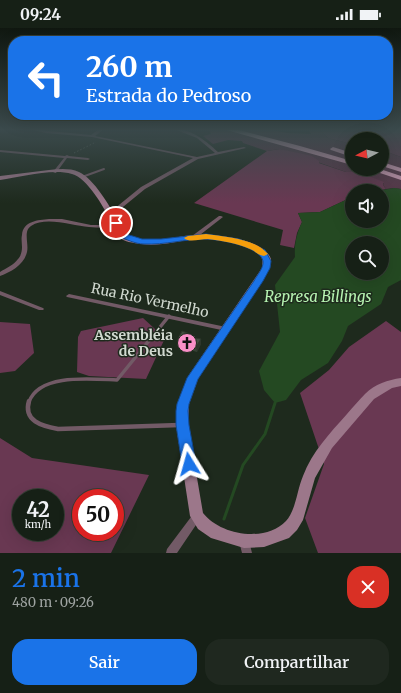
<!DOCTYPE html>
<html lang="pt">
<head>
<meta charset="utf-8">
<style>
	:root { --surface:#162016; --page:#1f281f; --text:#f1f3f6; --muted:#9ea3a1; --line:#353e35; --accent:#1a73e8 }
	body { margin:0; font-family:Merriweather,serif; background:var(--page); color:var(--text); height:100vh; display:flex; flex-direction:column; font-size:15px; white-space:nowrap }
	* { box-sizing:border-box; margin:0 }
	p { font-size:13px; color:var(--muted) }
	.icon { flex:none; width:22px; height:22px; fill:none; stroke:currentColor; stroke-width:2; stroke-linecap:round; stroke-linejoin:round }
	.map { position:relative; height:525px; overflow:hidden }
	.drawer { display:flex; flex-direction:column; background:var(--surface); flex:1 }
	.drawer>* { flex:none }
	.top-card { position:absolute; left:8px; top:8px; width:385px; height:84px; border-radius:16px; box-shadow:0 4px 16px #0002,0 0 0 1px var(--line); background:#1a73e8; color:#fff; overflow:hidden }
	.needle { width:26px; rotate:263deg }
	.buttons { position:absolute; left:345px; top:104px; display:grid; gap:8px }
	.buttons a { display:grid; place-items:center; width:44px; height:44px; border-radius:50%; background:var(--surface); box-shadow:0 4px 16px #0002,0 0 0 1px var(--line); font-size:20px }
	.speed { position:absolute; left:12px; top:461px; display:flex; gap:8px; font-size:20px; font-weight:700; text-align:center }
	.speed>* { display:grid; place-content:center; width:52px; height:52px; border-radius:50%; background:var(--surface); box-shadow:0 4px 16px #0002,0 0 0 1px var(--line); line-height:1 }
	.speed small { font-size:10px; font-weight:400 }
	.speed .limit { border:6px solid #d22; background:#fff; color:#111 }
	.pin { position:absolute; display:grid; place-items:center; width:34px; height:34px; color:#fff; margin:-17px; border:2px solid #fff; border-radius:50%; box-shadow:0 1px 4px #0007 }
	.me { position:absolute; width:44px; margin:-22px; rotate:352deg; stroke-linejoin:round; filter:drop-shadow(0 0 3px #0008) }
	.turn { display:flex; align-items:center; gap:14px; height:84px; padding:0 12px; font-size:18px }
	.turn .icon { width:52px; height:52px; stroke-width:2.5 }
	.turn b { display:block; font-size:28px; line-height:34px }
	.round { display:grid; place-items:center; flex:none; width:42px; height:42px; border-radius:16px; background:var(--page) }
	.head { display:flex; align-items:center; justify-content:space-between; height:68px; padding:0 12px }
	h1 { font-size:24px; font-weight:600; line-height:30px; color:var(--accent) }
	.primary-button { display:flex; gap:8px; margin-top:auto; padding:8px 12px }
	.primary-button a { flex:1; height:46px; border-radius:16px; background:var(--accent); color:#fff; font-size:16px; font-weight:600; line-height:46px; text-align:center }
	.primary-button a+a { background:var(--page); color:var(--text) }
	.status { display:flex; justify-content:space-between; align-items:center; height:28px; padding:0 20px; background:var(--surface); direction:ltr }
	.status svg { height:11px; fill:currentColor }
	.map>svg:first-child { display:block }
	.green { fill:#5b3549 }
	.forest { fill:#693852; fill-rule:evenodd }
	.water { fill:#244922; fill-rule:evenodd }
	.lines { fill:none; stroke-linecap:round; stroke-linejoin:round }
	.stream { stroke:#244922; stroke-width:3 }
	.path { stroke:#556054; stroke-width:1; stroke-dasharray:1.5 2; stroke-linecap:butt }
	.lane-far2 { stroke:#725a66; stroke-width:2 }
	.lane-far1 { stroke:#725a66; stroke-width:3.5 }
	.lane { stroke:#725a66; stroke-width:4.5 }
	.street { fill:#725a66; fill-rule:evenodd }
	.secondary { fill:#9c778a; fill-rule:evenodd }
	.highway { fill:#dba2be; fill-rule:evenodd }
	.wall { fill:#374235 }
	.shaded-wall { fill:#2d362b }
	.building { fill:#404d3e; stroke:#2d362b }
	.route { fill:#1a73e8; stroke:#114b97 }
	.slow { fill:#f59e0b }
	.labels { text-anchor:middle; stroke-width:3; stroke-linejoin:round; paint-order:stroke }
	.street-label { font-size:14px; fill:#d0d8cf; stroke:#1e2a1d }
	.poi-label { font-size:14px; font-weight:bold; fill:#d0d8cf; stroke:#1e2a1d; text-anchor:end }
	.water-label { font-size:15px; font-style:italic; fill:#b6f3b1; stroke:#1e2a1d }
</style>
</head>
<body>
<div class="status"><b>09:24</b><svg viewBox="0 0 49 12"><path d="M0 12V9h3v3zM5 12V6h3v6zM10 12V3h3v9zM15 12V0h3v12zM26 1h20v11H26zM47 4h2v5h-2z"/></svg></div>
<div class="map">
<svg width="401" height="525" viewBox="0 0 401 525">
	<rect width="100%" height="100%" fill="#1e2a1d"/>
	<path class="green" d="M203 101H268L287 105 311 106 308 101H319L328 110 352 116V141H382V125H390L401 129V161L394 160 386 161 383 157 384 155 359 144H346L280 121 267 123 243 115 242 113 228 112 213 116 203 108 211 106 210 103Z"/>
	<path class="forest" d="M319 101H401V129L390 125H382V111H352V116L328 110Z
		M280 121 312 128 319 133V135L346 144H359L384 154 383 157 386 161 377 163H352V169L320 184 298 185 302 194 297 205 294 220 280 217 283 202 194 175 267 123Z
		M143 290 155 301 166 308 146 351 89 348 77 344 78 309 81 303Z
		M386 293 401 304V525H318L305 490 324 436 300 365 329 342 349 319Z
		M0 294 30 296 34 325 15 343 0 345Z
		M0 410 32 430 149 447 111 525H0ZM21 470H55V504H21ZM81 470H115V504H81Z"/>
	<path class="water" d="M394 160 401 161V252L388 259 381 276 348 298 342 313 328 335 301 352 286 372 275 375 264 362 259 343 280 304 275 257 295 229C294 216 297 205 302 194L298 185 320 184 352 169V193H382V163H377ZM352 215H382V245H352Z"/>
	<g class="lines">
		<path class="stream" d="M224 491 243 437 265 406 275 375"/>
		<path class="path" d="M74 125 96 114"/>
		<path class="lane-far2" d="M82 149 104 141"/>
		<path class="lane-far1" d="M29 374C39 345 92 351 117 352L169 288"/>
		<path class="lane" d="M29 373C23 393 42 398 58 401L180 397"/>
		<path class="street" d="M29 101 91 107 99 101H104L95 108 197 129 215 125 197 110 174 101C192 101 206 113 218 124L244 119 246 120 198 131 145 161 118 183 110 186 108 185 114 181 141 159 193 130 92 109 46 105Z
			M0 122 65 128 67 127 69 128 88 130 90 131 88 132 67 130 56 145H55L53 144 64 130 0 124Z
			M219 188H221L223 189 196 210H192L191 209 192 208Z
			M49 191H62L91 197H117L119 198 117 199C108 200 98 200 89 199 73 198 46 188 31 198 23 203 29 216 27 224 24 237 11 244 0 248V244C6 240 14 237 18 231 21 228 22 223 22 219 22 215 21 211 22 207 23 193 38 192 49 191Z
			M0 263 43 280 44 281 43 282H39L0 267Z
			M69 266 226 299H228L229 301 228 303H226L67 269 66 268Z
			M197 483 200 485 202 488 200 491 177 525H166L167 521 194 485Z
			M244 508 248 509 252 525H242L239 513 240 509Z"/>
		<path class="secondary" d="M49 142C59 141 70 140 79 144 94 151 110 178 117 192 119 196 120 202 124 205 128 209 135 210 141 211 159 214 177 208 195 207 213 206 264 210 271 231 271 233 270 237 270 240L198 351 189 376 188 397 203 485C220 507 265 515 286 493 296 482 297 462 303 448 312 424 330 405 347 386 353 379 359 372 365 366 375 356 388 352 401 350V358L392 360 374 371 332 420 315 450 303 492 297 502 289 510 264 519 244 520 211 510 198 501 190 488 176 397 177 376 189 347 262 240C262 238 263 233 262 231 258 214 212 211 198 211 179 212 160 219 141 216 134 215 123 214 118 208 114 204 112 198 110 192 104 179 87 150 72 146 52 140 21 149 0 152V148Z"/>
		<path class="highway" d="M223 101H235L300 118 352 133V137Z
			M333 119 352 125V129L331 122 330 121Z
			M382 134 401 140V144L382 138Z
			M368 141H380L401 148V152Z"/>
	</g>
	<path class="wall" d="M190 309 201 316 197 324 177 318V313Z"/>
	<path class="shaded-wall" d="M201 311V316L197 324 196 319Z"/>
	<path class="building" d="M182 303 190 306 188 309 201 311 196 319 177 313Z"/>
	<linearGradient id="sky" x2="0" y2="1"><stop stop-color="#101710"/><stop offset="0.58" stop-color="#3b4a4c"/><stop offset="1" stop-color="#3b4a4c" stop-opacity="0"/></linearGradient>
	<rect width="401" height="175" fill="url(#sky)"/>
	<path class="route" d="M116 193 119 195 123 205 142 211H161L206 206 239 211 265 222 271 233 270 240 263 253 198 351 189 376 188 383 189 397 196 436 194 440 189 442 184 440 182 436 176 397V383L177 376 187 350 254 253C257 247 264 240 263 233 260 218 218 211 205 211 185 211 165 217 144 216 135 216 126 211 117 208L112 195Z"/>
	<path class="slow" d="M206 206C225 209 254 210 268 226L264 228C258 227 255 223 250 221 237 215 222 213 208 211 200 211 189 215 184 210L188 208Z"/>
	<defs>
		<symbol id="church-disc" viewBox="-11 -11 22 22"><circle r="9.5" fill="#fa8fc8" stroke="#1e2a1d"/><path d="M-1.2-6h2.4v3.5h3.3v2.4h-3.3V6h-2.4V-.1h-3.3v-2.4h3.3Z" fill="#111"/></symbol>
	</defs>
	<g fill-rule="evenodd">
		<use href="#church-disc" x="176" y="304" width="22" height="22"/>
	</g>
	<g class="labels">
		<g class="street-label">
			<text transform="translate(150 272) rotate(12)" y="5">Rua Rio Vermelho</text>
		</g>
		<g class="poi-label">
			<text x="173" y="312">Assembléia<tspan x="173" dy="16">de Deus</tspan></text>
		</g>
		<g class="water-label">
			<text x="318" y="274">Represa Billings</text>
		</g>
	</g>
</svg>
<div class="buttons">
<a><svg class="needle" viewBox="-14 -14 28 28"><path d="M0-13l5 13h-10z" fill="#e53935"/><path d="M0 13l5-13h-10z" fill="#9ea3a1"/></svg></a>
<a><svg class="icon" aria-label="sound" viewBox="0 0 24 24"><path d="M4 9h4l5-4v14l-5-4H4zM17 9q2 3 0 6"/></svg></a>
<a><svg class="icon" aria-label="search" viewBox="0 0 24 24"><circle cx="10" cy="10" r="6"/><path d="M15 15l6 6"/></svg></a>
</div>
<div class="speed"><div>42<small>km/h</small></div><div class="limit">50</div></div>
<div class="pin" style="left:116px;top:195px;background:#d93025"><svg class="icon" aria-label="arrive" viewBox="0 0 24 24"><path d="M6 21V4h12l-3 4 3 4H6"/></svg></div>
<svg class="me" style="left:189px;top:436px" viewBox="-20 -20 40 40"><path d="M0-17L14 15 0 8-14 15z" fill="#1a73e8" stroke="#fff" stroke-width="4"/></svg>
<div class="top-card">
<div class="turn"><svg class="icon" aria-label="left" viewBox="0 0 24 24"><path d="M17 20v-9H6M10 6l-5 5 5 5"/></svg><div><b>260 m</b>Estrada do Pedroso</div></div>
</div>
</div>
<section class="drawer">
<div class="head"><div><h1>2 min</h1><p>480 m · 09:26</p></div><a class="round" style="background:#d93025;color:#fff"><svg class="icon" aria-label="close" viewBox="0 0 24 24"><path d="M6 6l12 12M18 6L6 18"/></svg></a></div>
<div class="primary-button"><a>Sair</a><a>Compartilhar</a></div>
</section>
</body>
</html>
